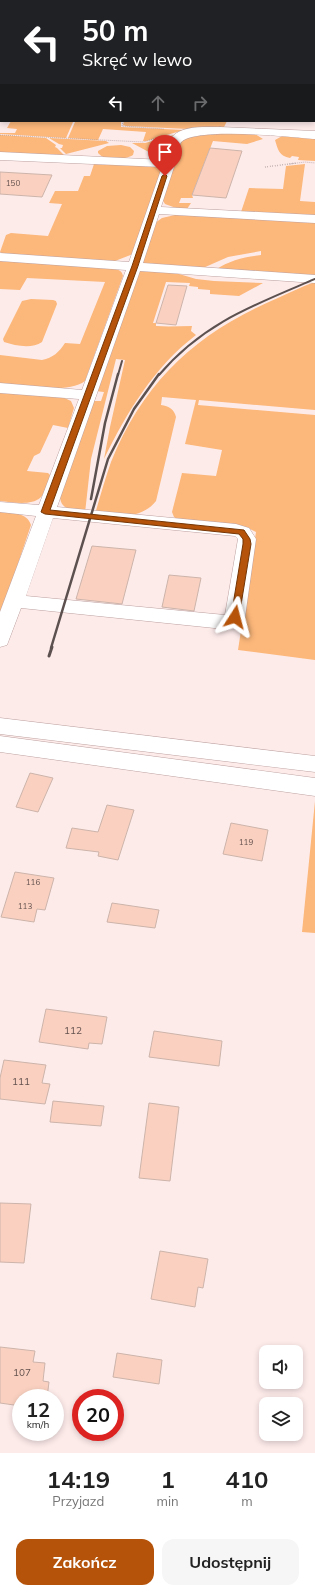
<!DOCTYPE html>
<html lang="pl">
<head>
<meta charset="utf-8">
<style>
	:root { --surface:#fff; --page:#f6f6f6; --text:#222; --muted:#767676; --accent:#b45309 }
	body { margin:0; font-family:Mulish,sans-serif; background:var(--page); color:var(--text); height:100vh; display:flex; flex-direction:column; font-size:15px; white-space:nowrap }
	* { box-sizing:border-box; margin:0 }
	p { font-size:13px; color:var(--muted) }
	.icon { flex:none; width:22px; height:22px; fill:none; stroke:currentColor; stroke-width:2; stroke-linecap:round; stroke-linejoin:round }
	.map { position:relative; height:1453px; overflow:hidden }
	.panel { display:flex; flex-direction:column; background:var(--surface); flex:1 }
	.panel>* { flex:none }
	.guide { position:absolute; left:0px; top:0px; width:315px; height:122px; box-shadow:0 2px 6px #0003; background:#202124; color:#fff; overflow:hidden }
	.controls { position:absolute; left:259px; top:1345px; display:grid; gap:8px }
	.controls a { display:grid; place-items:center; width:44px; height:44px; border-radius:8px; background:var(--surface); box-shadow:0 2px 6px #0003; font-size:20px }
	.speed { position:absolute; left:12px; top:1389px; display:flex; gap:8px; font-size:20px; font-weight:700; text-align:center }
	.speed>* { display:grid; place-content:center; width:52px; height:52px; border-radius:50%; background:var(--surface); box-shadow:0 2px 6px #0003; line-height:1 }
	.speed small { font-size:10px; font-weight:400 }
	.speed .limit { border:6px solid #d22; background:#fff; color:#111 }
	.pin { position:absolute; display:grid; place-items:center; width:34px; height:34px; color:#fff; margin:-41px -17px; border-radius:50% 50% 50% 0; rotate:-45deg; box-shadow:0 0 4px #0007 }
	.pin .icon { rotate:45deg }
	.me { position:absolute; width:44px; margin:-22px; rotate:9deg; stroke-linejoin:round; filter:drop-shadow(0 0 3px #0008) }
	.turn { display:flex; align-items:center; gap:14px; height:84px; padding:0 16px; font-size:18px }
	.turn .icon { width:52px; height:52px; stroke-width:2.5 }
	.turn b { display:block; font-size:28px; line-height:34px }
	.lanes { display:flex; align-items:center; height:38px; padding:0 16px; background:#0003; justify-content:center; gap:20px; direction:ltr }
	.lanes .off { opacity:.35 }
	.eta { display:flex; justify-content:space-evenly; align-items:center; height:68px; text-align:center }
	.eta b { font-size:24px; font-weight:700; line-height:28px }
	.action { display:flex; gap:8px; margin-top:auto; padding:8px 16px }
	.action a { flex:1; height:46px; border-radius:12px; background:var(--accent); color:#fff; font-size:16px; font-weight:700; line-height:46px; text-align:center }
	.action a+a { background:var(--page); color:var(--text) }
	.map>svg:first-child { display:block }
	.green { fill:#fcb77a }
	.building { fill:#fad1c1; stroke:#cdb4aa }
	.lines { fill:none; stroke-linecap:round; stroke-linejoin:round }
	.minor-casing { stroke:#bda1a0; stroke-width:1 }
	.path-far1 { stroke:#8f8180; stroke-width:1; stroke-dasharray:0.5 1.5; stroke-linecap:butt }
	.path { stroke:#8f8180; stroke-width:1.5; stroke-dasharray:0.5 2; stroke-linecap:butt }
	.minor { fill:#fff; fill-rule:evenodd }
	.rail-far2 { stroke:#5d5150; stroke-width:2 }
	.rail-far1 { stroke:#5d5150; stroke-width:2.5 }
	.rail { stroke:#5d5150; stroke-width:3 }
	.route { fill:#b45309; stroke:#753606 }
	.labels { text-anchor:middle; stroke-width:3; stroke-linejoin:round; paint-order:stroke }
	.number-label { font-size:8px; fill:#63514d }
	.near-number-label { font-size:10px; fill:#63514d }
</style>
</head>
<body>
<div class="map">
<svg width="315" height="1453" viewBox="0 0 315 1453">
	<rect width="100%" height="100%" fill="#fdebea"/>
	<path class="green" d="M11 121H121V127L184 130 146 141H143L146 132 103 129 98 140 68 138 75 122H73L66 138 0 134V133H15L17 129 7 128Z
		M124 121H227L224 127 188 129 126 126 123 125Z
		M201 132 255 134 263 139 247 144 213 141 192 195 193 198H181L179 203H191L187 209 176 208 165 204 162 199 181 140Z
		M181 133 170 146 155 145 154 152 167 154 165 159 160 158 132 143H145Z
		M0 135 46 138 56 145 55 147 57 148 64 155 0 153Z
		M284 135 315 137V161L298 160 299 157 292 156 290 158C279 156 278 150 275 140Z
		M49 138 106 141 109 143 66 154 60 148H62L63 145 59 144Z
		M121 145 130 147 134 151 133 155C124 160 106 162 98 153V151L107 146Z
		M98 163 159 167 163 169 133 254 115 261 4 255 0 252 6 235 11 233 48 236 62 204 49 203 55 191H78L84 176H90L94 164Z
		M305 164 300 201 315 202V217L241 212 249 188 283 189 286 166Z
		M175 215 315 222V276L215 270C230 260 244 257 261 255V251L228 257 203 268 142 264 155 223 162 218Z
		M0 261 111 268C117 269 122 270 123 276L85 381C68 394 22 386 0 384V355L42 360C53 358 59 352 65 343L80 344 105 282 27 278 20 290 0 289Z
		M139 271H169L196 279 214 281 263 283 239 296 210 294V290L198 289V287L189 286 190 283 166 282 153 323H156V326C169 327 180 326 192 326L191 331 196 335C154 367 127 412 104 459L110 427 125 360 116 359 91 459 85 513C74 511 60 510 60 496L92 401H101L104 392 95 391Z
		M315 282V410L199 400 198 405 315 415V660L238 650 256 532 246 527 178 520 174 517 172 512 182 473 216 476 222 450 185 444 196 400 162 397 161 405C169 406 174 409 176 417L156 501C141 520 116 516 95 514 100 497 105 479 111 462 143 383 194 335 271 301 285 295 300 287 315 282Z
		M31 299 53 300 56 301 57 304 42 342C32 349 16 346 4 342L3 339 22 301Z
		M0 391 60 396 71 401 74 408 68 428 53 425 40 453 34 456 27 471 48 473 50 475C48 482 45 494 40 498 31 506 11 502 0 501Z
		M0 512C12 513 27 512 31 525L0 617Z
		M315 801V933L302 932Z"/>
	<path class="building" d="M210 148 242 151 226 198 192 195Z
		M0 172 52 175 42 197 0 194Z
		M168 285 187 286 176 325 156 323Z
		M92 546 136 550 122 604 76 599Z
		M169 575 201 578 194 611 162 607Z
		M30 773 53 778 38 812 16 807Z
		M107 805 134 810 118 860 98 856 99 852 66 848 72 828 98 832Z
		M231 823 268 830 262 861 223 854Z
		M15 872 54 878 45 910 37 909 34 922 1 917Z
		M112 903 159 910 155 928 107 922Z
		M46 1009 107 1017 102 1044 89 1043 88 1049 39 1042Z
		M154 1031 222 1041 219 1066 149 1057Z
		M4 1060 46 1065 42 1083 50 1084 45 1104 0 1099V1078Z
		M53 1101 104 1106 101 1126 50 1122Z
		M149 1103 179 1107 170 1181 139 1178Z
		M0 1203 31 1204 24 1263 0 1262Z
		M160 1251 208 1259 203 1288 198 1287 195 1307 151 1299Z
		M0 1347 35 1351 33 1362 45 1363 43 1381 49 1382 47 1398H21V1406L0 1403Z
		M117 1353 162 1360 159 1384 113 1377Z"/>
	<g class="lines">
		<defs>
			<path id="minor" d="M34 0H44L33 1Z
				M271 0H281V1H271Z
				M0 26H1V32H0Z
				M314 41H315V47H314Z
				M220 127 315 131V139C294 137 188 126 180 144L175 164 161 207 315 215V223L159 214 143 263 315 275V283L140 271 57 507 236 524 249 528 256 539 245 617 240 625 224 629 21 608 7 645 0 647V612L36 516 0 512V502L39 505 79 399 0 393V383L82 390 126 270 0 261V253L129 262 162 167 0 160V152L164 160C165 152 166 143 172 137 182 125 206 127 220 127ZM53 518 235 536 238 539 225 615 26 596Z
				M0 718 315 756V772L0 734Z
				M0 736 315 778V796L0 752Z"/>
		</defs>
		<use href="#minor" class="minor-casing"/>
		<path class="path-far1" d="M123 121 122 126 164 129
			M0 135 143 142 157 138
			M289 164 305 162 315 163"/>
		<path class="path" d="M265 167 297 163"/>
		<use href="#minor" class="minor"/>
		<path class="rail-far2" d="M118 375 122 361
			M159 375C203 323 254 305 315 279"/>
		<path class="rail-far1" d="M91 499 105 423 118 374
			M51 648 108 459 134 409 159 374"/>
		<path class="rail" d="M49 656 52 647"/>
	</g>
	<path class="route" d="M165 174 167 176 138 266 50 510 244 530 250 539 251 544 239 617 235 620 231 617 243 544V539L239 534 45 514 41 512 132 266 162 176Z"/>
	<g class="labels">
		<g class="number-label">
			<text x="13" y="186">150</text>
			<text x="246" y="845">119</text>
			<text x="33" y="885">116</text>
			<text x="25" y="909">113</text>
		</g>
		<g class="near-number-label">
			<text x="73" y="1034">112</text>
			<text x="21" y="1085">111</text>
			<text x="22" y="1376">107</text>
		</g>
	</g>
</svg>
<div class="controls">
<a><svg class="icon" aria-label="sound" viewBox="0 0 24 24"><path d="M4 9h4l5-4v14l-5-4H4zM17 9q2 3 0 6"/></svg></a>
<a><svg class="icon" aria-label="layers" viewBox="0 0 24 24"><path d="M12 4l9 5-9 5-9-5zM3 14l9 5 9-5"/></svg></a>
</div>
<div class="speed"><div>12<small>km/h</small></div><div class="limit">20</div></div>
<div class="pin" style="left:165px;top:176px;background:#d93025"><svg class="icon" aria-label="arrive" viewBox="0 0 24 24"><path d="M6 21V4h12l-3 4 3 4H6"/></svg></div>
<svg class="me" style="left:235px;top:617px" viewBox="-20 -20 40 40"><path d="M0-17L14 15 0 8-14 15z" fill="#b45309" stroke="#fff" stroke-width="4"/></svg>
<div class="guide">
<div class="turn"><svg class="icon" aria-label="left" viewBox="0 0 24 24"><path d="M17 20v-9H6M10 6l-5 5 5 5"/></svg><div><b>50 m</b>Skręć w lewo</div></div>
<div class="lanes"><svg class="icon" aria-label="left" viewBox="0 0 24 24"><path d="M17 20v-9H6M10 6l-5 5 5 5"/></svg><svg class="icon off" aria-label="ahead" viewBox="0 0 24 24"><path d="M12 20V5M6 11l6-6 6 6"/></svg><svg class="icon off" aria-label="right" viewBox="0 0 24 24"><path d="M7 20v-9h11M14 6l5 5-5 5"/></svg></div>
</div>
</div>
<section class="panel">
<div class="eta">
<div><b>14:19</b><p>Przyjazd</p></div>
<div><b>1</b><p>min</p></div>
<div><b>410</b><p>m</p></div>
</div>
<div class="action"><a>Zakończ</a><a>Udostępnij</a></div>
</section>
</body>
</html>
